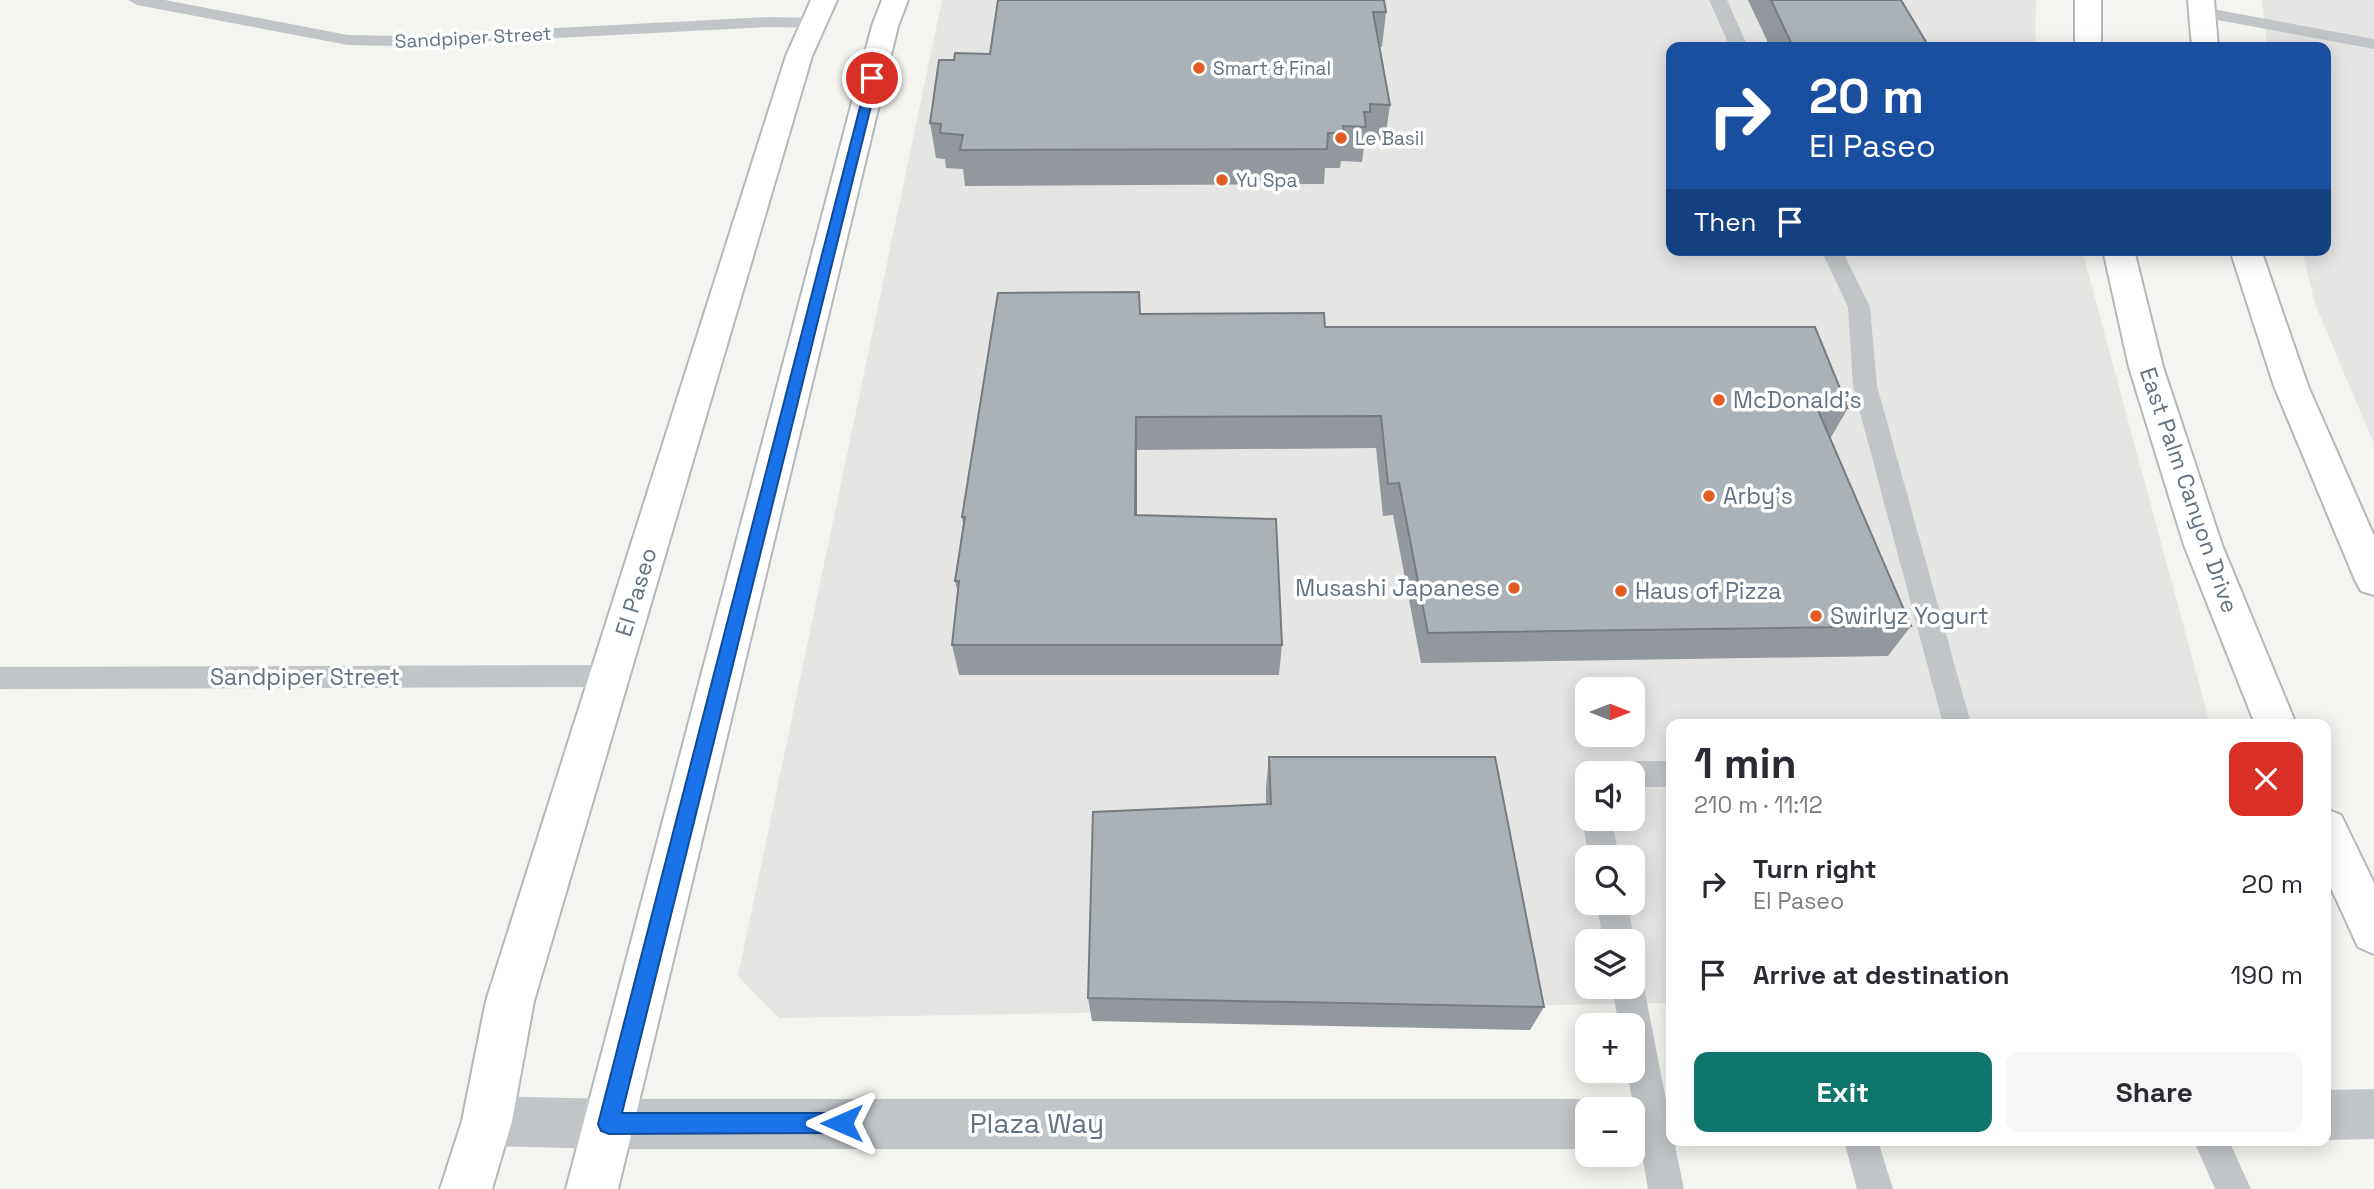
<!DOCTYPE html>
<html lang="en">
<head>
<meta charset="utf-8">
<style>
	:root { --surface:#fff; --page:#f7f7f7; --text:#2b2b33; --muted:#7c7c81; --accent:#0f766e }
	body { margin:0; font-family:"Space Grotesk",sans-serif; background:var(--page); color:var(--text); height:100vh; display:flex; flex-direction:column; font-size:26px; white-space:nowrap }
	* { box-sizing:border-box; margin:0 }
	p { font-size:23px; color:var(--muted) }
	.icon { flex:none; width:38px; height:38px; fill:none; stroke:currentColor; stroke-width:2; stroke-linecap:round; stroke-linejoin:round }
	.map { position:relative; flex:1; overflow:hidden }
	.details { position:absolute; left:1666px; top:719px; width:665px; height:427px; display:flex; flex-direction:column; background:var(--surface); border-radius:14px; box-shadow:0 4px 18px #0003 }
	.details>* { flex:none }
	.hud { position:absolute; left:1666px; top:42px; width:665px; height:214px; border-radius:14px; box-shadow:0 4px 18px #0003; background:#1a4fa0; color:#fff; overflow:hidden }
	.needle { width:46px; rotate:90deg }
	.controls { position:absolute; left:1575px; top:677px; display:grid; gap:14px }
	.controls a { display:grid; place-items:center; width:70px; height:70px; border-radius:14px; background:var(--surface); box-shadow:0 4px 18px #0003; font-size:35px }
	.pin { position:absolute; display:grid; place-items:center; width:60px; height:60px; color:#fff; margin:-30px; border:4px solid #fff; border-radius:50%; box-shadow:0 2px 7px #0007 }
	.me { position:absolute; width:77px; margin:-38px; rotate:270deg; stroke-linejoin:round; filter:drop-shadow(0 0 5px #0008) }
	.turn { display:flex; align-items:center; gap:24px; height:147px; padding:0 28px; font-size:32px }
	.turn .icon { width:91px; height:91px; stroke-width:2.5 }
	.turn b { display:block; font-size:49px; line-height:60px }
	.then { display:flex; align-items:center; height:66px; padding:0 28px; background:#0003; gap:14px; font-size:26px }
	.round { display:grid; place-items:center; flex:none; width:74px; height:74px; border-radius:14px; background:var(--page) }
	.overview { display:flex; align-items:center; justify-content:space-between; height:119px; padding:0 28px }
	h1 { font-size:42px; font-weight:800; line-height:52px }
	.primary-button { display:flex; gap:14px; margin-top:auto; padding:14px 28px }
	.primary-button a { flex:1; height:80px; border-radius:14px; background:var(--accent); color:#fff; font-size:28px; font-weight:800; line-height:80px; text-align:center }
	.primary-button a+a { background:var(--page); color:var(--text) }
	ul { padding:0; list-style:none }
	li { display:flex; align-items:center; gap:21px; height:91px; padding:0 28px }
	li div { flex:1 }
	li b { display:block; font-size:26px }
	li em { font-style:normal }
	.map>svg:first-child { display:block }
	.built { fill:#e5e6e4; fill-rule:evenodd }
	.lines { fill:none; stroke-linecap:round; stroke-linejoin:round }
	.secondary-casing { stroke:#b4b8bd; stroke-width:4 }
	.primary-casing { stroke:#b4b8bc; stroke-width:4 }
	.lane { fill:#c1c5c8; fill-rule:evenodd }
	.street { fill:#c1c5c8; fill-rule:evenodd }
	.secondary { fill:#fff; fill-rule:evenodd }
	.primary { fill:#fff; fill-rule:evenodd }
	.wall { fill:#92989d }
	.shaded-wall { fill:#777c80 }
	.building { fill:#aab1b7; stroke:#777c80; stroke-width:2 }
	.route { fill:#1a73e8; stroke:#114b97; stroke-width:2 }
	.poi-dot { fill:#e35c22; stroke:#fff; stroke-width:2.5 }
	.labels { text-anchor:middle; stroke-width:7; stroke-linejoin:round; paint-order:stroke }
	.far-street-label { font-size:19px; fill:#637282; stroke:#fff }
	.far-poi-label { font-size:19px; fill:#637282; stroke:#fff; text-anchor:start }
	.poi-label { font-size:23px; fill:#637282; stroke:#fff; text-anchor:start }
	.street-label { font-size:23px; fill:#637282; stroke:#fff }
	.near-street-label { font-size:28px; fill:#637282; stroke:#fff }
</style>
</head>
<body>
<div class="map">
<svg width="2374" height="1189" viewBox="0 0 2374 1189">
	<rect width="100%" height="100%" fill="#f4f5f0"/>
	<path class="built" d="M942 0H2036L2035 47H1671V250H2082L2210 724H1671V1003L779 1018 738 976ZM1587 690H1633V735H1587ZM1587 774H1633V819H1587ZM1587 858H1633V903H1587ZM1587 942H1633V987H1587Z
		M2262 0H2374V444L2315 304 2302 250H2326V47H2267Z"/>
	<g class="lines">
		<defs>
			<path id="secondary" d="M811 0H837L812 56 534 1001 512 1121 492 1189H440L462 1121 486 1001 786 56Z
				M882 0H908L898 26 618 1189H566L872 26Z"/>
			<path id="primary" d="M2075 0H2101V47H2075Z
				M2188 0H2214L2218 47H2192Z
				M2103 250H2134L2163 367 2222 545 2296 724H2255L2184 545 2129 367Z
				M2230 250H2261L2308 386 2374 536V595L2361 591 2355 580 2274 386Z
				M2326 809 2341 815 2374 883V954L2358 947 2326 877Z"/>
		</defs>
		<use href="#secondary" class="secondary-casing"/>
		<use href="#primary" class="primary-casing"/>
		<path class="lane" d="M128 0H165L348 35 399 36 770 17 812 18 821 23 812 28 770 27 399 46 348 45 137 5Z
			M1709 0H1727L1748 47H1730Z
			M2202 7 2374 39V49L2196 16 2193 12Z
			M1821 250H1842L1870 307 1877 386 1971 724H1943L1853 386 1848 307Z
			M610 665 620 668 624 676 620 684 610 687 0 689V667Z
			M1633 761H1671V787H1633V774H1619L1623 765Z
			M1587 810V819H1612L1619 858H1589L1582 819Z
			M1597 903H1627L1635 942 1633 947V942H1603Z
			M1633 973 1639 976 1644 987 1671 1126V1141H1674L1684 1189H1648L1627 1071H1633V1026H1619L1612 987H1633Z
			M1844 1141H1878L1893 1189H1857Z
			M2194 1141H2229L2251 1189H2215Z"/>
		<path class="street" d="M2374 1089V1139L2326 1140V1090Z
			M487 1096 609 1099H1587L1605 1106 1606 1110H1587V1149H609L487 1146 469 1139 462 1121 469 1103Z
			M1671 1098V1141H1688L1671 1148 1633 1149V1110H1614L1615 1106 1633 1099Z"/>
		<use href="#secondary" class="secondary"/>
		<use href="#primary" class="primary"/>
	</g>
	<path class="wall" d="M998 0 1386 12 1382 47H1380L1390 105 1385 140 1367 139 1366 147H1364L1362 162 1341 161 1340 168H1325L1324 184 965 186 963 169 946 168 945 159 936 158 930 123 954 60 990 54Z
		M1748 0H1901L1929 47H1770Z
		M1140 314 1325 327 1848 408 1830 439 1911 626 1888 656 1421 663 1393 515 1383 516 1376 448 1137 450V515L1282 645 1279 675H959L952 645 958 594 955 581 963 524 962 517Z
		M1269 757 1544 1007 1530 1030 1092 1021 1088 998 1266 804V787Z"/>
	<path class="shaded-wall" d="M1136 417 1137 450V547L1135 515Z"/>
	<path class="building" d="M998 0H1384L1386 12H1373L1390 105 1370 104V112H1364L1366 127 1343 126 1344 133H1328L1327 149 960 150 963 135 940 133 941 124 930 123 939 60H954L955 53 990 54Z
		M1771 0H1901L1929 47H1793Z
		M1139 292 1140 314 1324 313 1325 327H1815L1848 408H1817L1911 626 1428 633 1399 483 1388 484 1381 416 1136 417 1135 515 1276 519 1282 645H952L959 581H955L965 517H962L998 293Z
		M1269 757H1495L1544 1007 1088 998 1093 812 1271 804Z"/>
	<path class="route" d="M868 76 878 78 622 1113H842L849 1116 852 1123 849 1130 842 1133 609 1134 601 1131 598 1124Z"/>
	<g class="poi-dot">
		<circle cx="1199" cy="68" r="7"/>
		<circle cx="1341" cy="138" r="7"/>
		<circle cx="1222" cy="180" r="7"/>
		<circle cx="1719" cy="400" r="7"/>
		<circle cx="1709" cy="496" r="7"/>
		<circle cx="1514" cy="588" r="7"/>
		<circle cx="1621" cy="591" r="7"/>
		<circle cx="1816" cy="616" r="7"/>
	</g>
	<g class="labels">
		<g class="far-street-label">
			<text transform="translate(473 37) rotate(-3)" y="7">Sandpiper Street</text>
		</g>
		<g class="far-poi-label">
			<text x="1213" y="75">Smart &amp; Final</text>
			<text x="1355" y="145">Le Basil</text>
			<text x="1236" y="187">Yu Spa</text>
		</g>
		<g class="poi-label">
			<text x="1733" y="408">McDonald's</text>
			<text x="1723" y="504">Arby's</text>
			<text x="1500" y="596" text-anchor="end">Musashi Japanese</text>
			<text x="1635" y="599">Haus of Pizza</text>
			<text x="1830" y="624">Swirlyz Yogurt</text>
		</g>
		<g class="street-label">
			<text transform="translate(2189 490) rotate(71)" y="8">East Palm Canyon Drive</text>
			<text transform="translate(636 592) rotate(-73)" y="8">El Paseo</text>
			<text x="305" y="685">Sandpiper Street</text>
		</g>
		<g class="near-street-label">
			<text x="1037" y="1133">Plaza Way</text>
		</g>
	</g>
</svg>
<div class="controls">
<a><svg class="needle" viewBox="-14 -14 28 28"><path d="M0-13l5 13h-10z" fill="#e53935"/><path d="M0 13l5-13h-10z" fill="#7c7c81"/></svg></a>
<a><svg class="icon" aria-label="sound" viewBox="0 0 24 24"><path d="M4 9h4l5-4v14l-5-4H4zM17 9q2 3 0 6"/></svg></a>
<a><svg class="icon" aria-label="search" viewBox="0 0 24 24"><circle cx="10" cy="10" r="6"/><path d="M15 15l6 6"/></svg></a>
<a><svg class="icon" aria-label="layers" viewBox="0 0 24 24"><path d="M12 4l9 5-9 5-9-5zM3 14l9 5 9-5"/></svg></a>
<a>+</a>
<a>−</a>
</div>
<div class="pin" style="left:872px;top:78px;background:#d93025"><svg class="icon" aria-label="arrive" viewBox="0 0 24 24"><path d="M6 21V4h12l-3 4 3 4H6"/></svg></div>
<svg class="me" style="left:842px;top:1123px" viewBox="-20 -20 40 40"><path d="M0-17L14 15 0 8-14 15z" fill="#1a73e8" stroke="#fff" stroke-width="4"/></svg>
<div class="hud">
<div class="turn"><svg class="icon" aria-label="right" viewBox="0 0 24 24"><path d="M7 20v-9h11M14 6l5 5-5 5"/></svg><div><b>20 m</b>El Paseo</div></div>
<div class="then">Then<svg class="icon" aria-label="arrive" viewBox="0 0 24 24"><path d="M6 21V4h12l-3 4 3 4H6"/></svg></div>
</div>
<section class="details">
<div class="overview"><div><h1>1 min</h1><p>210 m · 11:12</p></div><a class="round" style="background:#d93025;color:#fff"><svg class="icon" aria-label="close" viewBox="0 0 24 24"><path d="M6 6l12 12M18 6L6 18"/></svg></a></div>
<ul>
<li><svg class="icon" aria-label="right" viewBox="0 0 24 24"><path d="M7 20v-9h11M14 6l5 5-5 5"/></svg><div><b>Turn right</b><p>El Paseo</p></div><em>20 m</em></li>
<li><svg class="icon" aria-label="arrive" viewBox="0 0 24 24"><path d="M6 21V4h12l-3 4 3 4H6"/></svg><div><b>Arrive at destination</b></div><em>190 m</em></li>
</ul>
<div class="primary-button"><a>Exit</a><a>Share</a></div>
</section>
</div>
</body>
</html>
